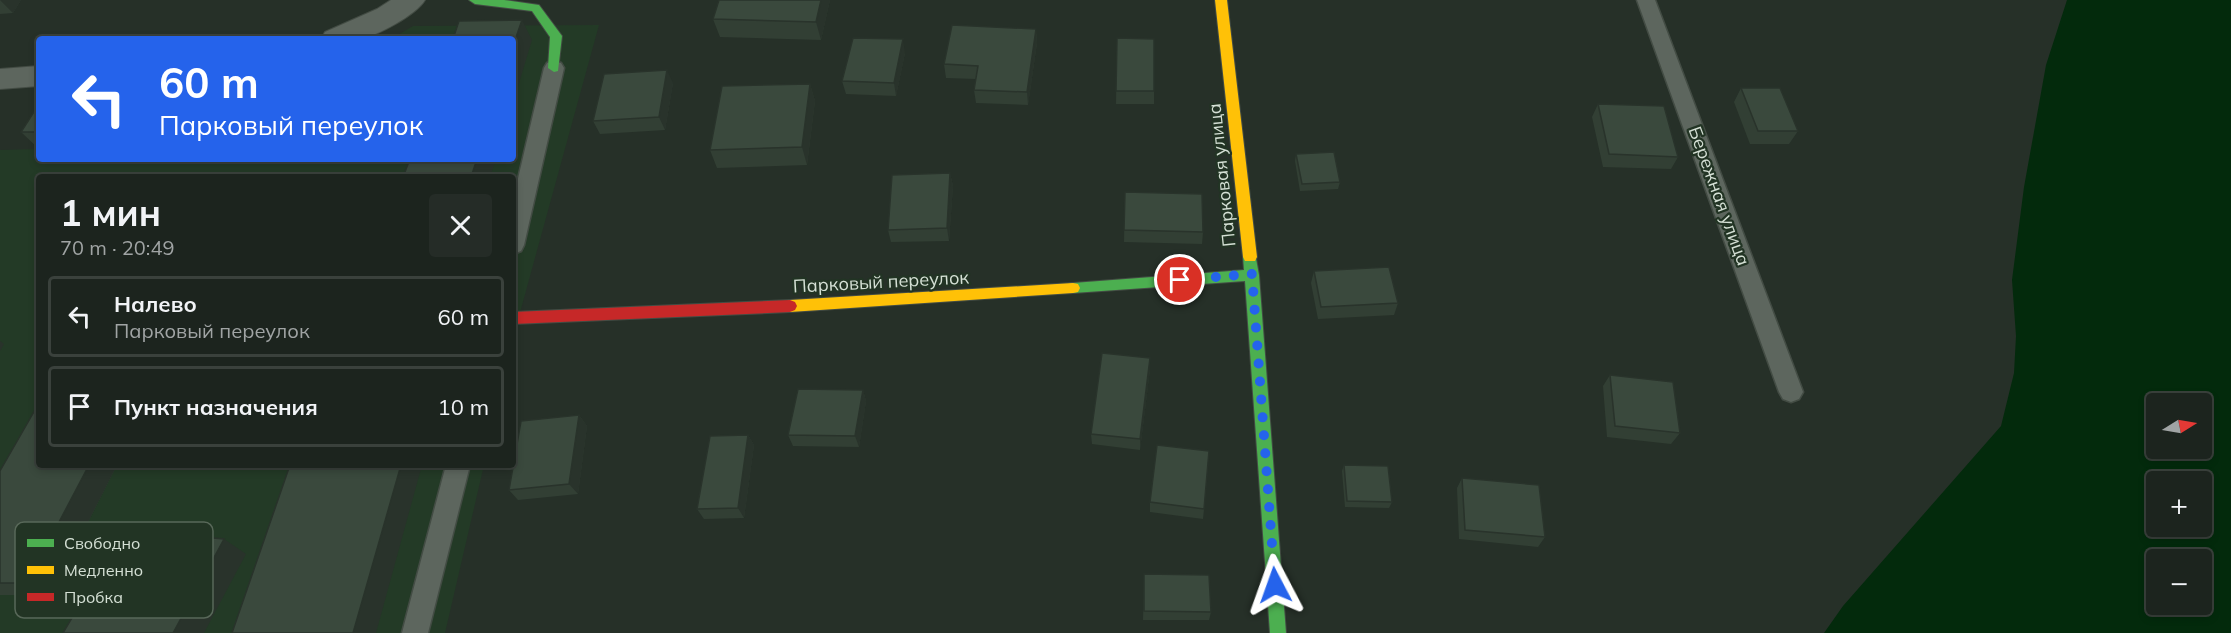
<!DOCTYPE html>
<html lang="ru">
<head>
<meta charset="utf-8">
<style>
	:root { --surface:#1c241e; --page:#252c27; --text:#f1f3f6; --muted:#a0a4a4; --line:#3a413c }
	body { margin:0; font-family:Mulish,sans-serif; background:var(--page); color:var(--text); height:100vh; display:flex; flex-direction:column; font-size:22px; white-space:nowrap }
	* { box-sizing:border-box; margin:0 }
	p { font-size:20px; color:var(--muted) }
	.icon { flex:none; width:33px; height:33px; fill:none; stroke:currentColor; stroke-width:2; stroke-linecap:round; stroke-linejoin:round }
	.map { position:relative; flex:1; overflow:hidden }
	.side { position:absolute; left:36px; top:174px; width:480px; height:294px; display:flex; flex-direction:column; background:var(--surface); border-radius:6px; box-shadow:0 3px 9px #0003,0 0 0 2px var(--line) }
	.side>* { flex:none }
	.guide { position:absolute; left:36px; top:36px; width:480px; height:126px; border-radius:6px; box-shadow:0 3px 9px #0003,0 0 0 2px var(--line); background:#2563eb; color:#fff; overflow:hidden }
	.needle { width:39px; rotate:79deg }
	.controls { position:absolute; left:2146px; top:393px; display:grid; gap:12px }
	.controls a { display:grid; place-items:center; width:66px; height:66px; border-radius:6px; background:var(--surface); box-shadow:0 3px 9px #0003,0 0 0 2px var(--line); font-size:30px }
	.pin { position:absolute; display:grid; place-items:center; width:51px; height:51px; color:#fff; margin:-26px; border:3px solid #fff; border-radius:50%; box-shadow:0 2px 6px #0007 }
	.me { position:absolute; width:66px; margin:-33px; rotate:356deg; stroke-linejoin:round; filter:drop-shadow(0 0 4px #0008) }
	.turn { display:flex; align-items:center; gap:21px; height:126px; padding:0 24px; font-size:27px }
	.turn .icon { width:78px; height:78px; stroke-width:2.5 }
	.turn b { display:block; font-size:42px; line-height:51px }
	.round { display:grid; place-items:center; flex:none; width:63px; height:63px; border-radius:6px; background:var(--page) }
	.summary { display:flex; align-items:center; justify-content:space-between; height:102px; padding:0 24px }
	h1 { font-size:36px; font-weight:700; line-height:45px }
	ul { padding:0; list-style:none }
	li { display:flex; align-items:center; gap:18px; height:81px; margin:0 12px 9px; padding:0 12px; border:3px solid var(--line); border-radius:6px }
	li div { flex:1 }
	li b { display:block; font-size:22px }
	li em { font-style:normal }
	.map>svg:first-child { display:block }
	.built { fill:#233a26 }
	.water { fill:#032a0c; fill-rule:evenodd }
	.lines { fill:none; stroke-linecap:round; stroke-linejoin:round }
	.lane-casing { stroke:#434c44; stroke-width:3 }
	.street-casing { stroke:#434c44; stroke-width:2 }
	.fast-casing { stroke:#434c44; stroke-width:2 }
	.slow-casing { stroke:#434c44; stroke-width:2 }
	.jam-casing { stroke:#434c44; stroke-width:2 }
	.lane { fill:#5d665e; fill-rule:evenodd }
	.street { fill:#5d665e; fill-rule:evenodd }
	.fast { fill:#4caf50; fill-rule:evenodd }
	.slow { fill:#ffc107; fill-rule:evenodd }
	.jam { fill:#c62828; fill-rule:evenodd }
	.wall { fill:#323f34 }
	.shaded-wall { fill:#29332b }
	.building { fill:#3a493d; stroke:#29332b; stroke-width:1.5 }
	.route { stroke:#2563eb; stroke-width:10; stroke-dasharray:0 18 }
	.labels { text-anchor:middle; stroke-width:4.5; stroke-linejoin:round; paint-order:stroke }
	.street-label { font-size:18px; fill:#d5e0d5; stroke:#223424 }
	.key { fill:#223424; stroke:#586859; stroke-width:1.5 }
	.key-label { font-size:16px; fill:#d5e0d5 }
</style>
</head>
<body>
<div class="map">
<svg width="2231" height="633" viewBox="0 0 2231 633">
	<rect width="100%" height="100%" fill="#263028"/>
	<path class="built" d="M599 25 513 338V177H39V465H484L445 633H0V150L39 149V159H513V39H391L413 26Z"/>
	<path class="water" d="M2067 0H2231V633H1824L1843 606 2001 426 2014 373 2016 336 2012 280 2024 187 2046 65ZM2157 404H2202V448H2157ZM2157 482H2202V526H2157ZM2157 560H2202V604H2157Z"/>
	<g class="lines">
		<defs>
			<path id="lane" d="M1637 0H1655L1803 392 1799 399 1791 402 1783 399 1779 392Z
				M554 61 561 63 564 68 524 245 521 251 513 254V200L544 68 547 63Z
				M446 465H470L428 633H402Z"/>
			<path id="street" d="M391 0H425C416 15 377 36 360 39 348 41 333 39 321 39L325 32 377 9Z
				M39 66V86L0 89V69Z"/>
			<path id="fast" d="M469 0H504L539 5 562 36 558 71 554 72 548 68 550 37 532 11 475 4Z
				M1250 252 1255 253 1259 275 1286 633H1270L1245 281 1073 293 1068 292 1066 288 1068 284 1073 283 1244 270 1243 257 1245 253Z"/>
			<path id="slow" d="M1215 0H1227L1257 257 1255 261H1245L1243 257Z
				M1073 283 1078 284 1080 288 1078 292 1073 293 790 312 785 310 783 306 785 302 790 300Z"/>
			<path id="jam" d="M790 300 795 302 797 306 795 310 790 312 513 324V312Z"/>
		</defs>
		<use href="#lane" class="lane-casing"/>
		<use href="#street" class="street-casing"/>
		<use href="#fast" class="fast-casing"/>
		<use href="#slow" class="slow-casing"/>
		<use href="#jam" class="jam-casing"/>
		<use href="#lane" class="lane"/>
		<use href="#street" class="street"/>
		<use href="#fast" class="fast"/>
		<use href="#slow" class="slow"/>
		<use href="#jam" class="jam"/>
	</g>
	<path class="wall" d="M0 0H21L13 13 0 14Z
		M719 0H830L821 40 720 37 713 19Z
		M1036 29 1037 43 1028 105 976 103 974 90 976 79 946 78 944 64Z
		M1117 38 1154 91V104H1116Z
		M905 53 896 96 846 94 842 81Z
		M673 83 665 130 600 134 593 121Z
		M810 84 815 101 807 165 717 168 710 150Z
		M1741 88 1798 131 1789 144H1750L1734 102Z
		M39 104V149L21 132Z
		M1598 104 1678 157 1671 169 1603 167 1592 117Z
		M1296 154 1340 182 1338 189 1300 191 1295 161Z
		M950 173 953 186 949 241 891 242 888 230Z
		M1125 192 1203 232 1202 244 1124 242Z
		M1314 271 1398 303 1394 315 1318 319 1311 283Z
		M1150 369 1140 450 1092 444 1091 434Z
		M1610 375 1680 433 1671 444 1607 437 1603 386Z
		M863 390 866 401 859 447 793 446 788 435Z
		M579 415 587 426 578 494 518 500 509 490Z
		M748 435 754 445 744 518 704 519 697 509Z
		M39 465H117L51 595H0V471Z
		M1344 465 1392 502 1389 508 1345 507 1342 471Z
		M1462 478 1545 537 1538 547 1459 539 1457 488Z
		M1150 502 1204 509 1203 519 1150 512Z
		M1144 574 1211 612 1209 620H1143Z"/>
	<path class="shaded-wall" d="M0 0H21L13 13Z
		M821 0H830L821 40 816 22Z
		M522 20 532 40 513 103V46Z
		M1036 29 1037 43 1028 105 1027 92Z
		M903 39 905 53 896 96 894 83Z
		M667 70 673 83 665 130 659 117Z
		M810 84 815 101 807 165 802 147Z
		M477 159H496L490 177H471Z
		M950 173 953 186 949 241 947 228Z
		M0 341 4 344 0 351Z
		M1150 358V369L1140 450V439Z
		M863 390 866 401 859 447 855 436Z
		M579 415 587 426 578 494 569 484Z
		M748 435 754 445 744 518 738 508Z
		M89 465H117L51 595 27 583Z
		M401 465H422L376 633H353Z
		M224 539 246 554 204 633H173Z"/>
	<path class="building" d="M719 0H821L816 22 713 19Z
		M522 20 513 46V39H453L459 21Z
		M952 25 1036 29 1027 92 974 90 978 66 944 64Z
		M853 38 903 39 894 83 842 81Z
		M1117 38 1154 39V91H1116Z
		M667 70 659 117 593 121 604 74Z
		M810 84 802 147 710 150 722 86Z
		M1741 88H1780L1798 131H1758Z
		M39 104V132H21Z
		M1598 104 1664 106 1678 157 1609 154Z
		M1334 152 1340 182 1302 184 1296 154Z
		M410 159H477L471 177H403Z
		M950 173 947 228 888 230 892 175Z
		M1125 192 1202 194 1203 232 1124 230Z
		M1389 267 1398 303 1321 307 1314 271Z
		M1102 353 1150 358 1140 439 1091 434Z
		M1610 375 1673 382 1680 433 1615 426Z
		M798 389 863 390 855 436 788 435Z
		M39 403V465H89L27 583H0V471Z
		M579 415 569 484 509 490 521 421Z
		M748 435 738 508 697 509 710 436Z
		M1157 445 1209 451 1204 509 1150 502Z
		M290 465H401L353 633H232Z
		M1344 465 1388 466 1392 502 1347 501Z
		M1462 478 1539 485 1545 537 1465 530Z
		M124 530 224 539 173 633H63Z
		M1144 574 1209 575 1211 612 1144 611Z"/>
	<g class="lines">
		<path class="route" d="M1180 280 1252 274 1275 585"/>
	</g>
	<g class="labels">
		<g class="street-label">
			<text transform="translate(1222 175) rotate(-96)" y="6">Парковая улица</text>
			<text transform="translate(1719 196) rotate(70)" y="6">Бережная улица</text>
			<text transform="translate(881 282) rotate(-3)" y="6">Парковый переулок</text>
		</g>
	</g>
	<rect x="15" y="522" width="198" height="96" rx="9" class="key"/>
	<rect x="27" y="539" width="27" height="8" fill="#4caf50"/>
	<rect x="27" y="566" width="27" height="8" fill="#ffc107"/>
	<rect x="27" y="593" width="27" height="8" fill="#c62828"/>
	<g class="key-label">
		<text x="64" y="549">Свободно</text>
		<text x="64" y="576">Медленно</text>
		<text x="64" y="603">Пробка</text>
	</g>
</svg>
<div class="controls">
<a><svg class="needle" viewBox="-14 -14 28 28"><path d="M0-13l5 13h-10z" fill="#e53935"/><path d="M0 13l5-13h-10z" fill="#a0a4a4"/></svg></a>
<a>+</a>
<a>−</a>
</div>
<div class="pin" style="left:1180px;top:280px;background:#d93025"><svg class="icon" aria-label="arrive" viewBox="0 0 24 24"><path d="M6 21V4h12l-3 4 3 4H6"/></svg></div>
<svg class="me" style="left:1275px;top:585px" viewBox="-20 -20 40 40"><path d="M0-17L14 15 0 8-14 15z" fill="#2563eb" stroke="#fff" stroke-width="4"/></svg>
<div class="guide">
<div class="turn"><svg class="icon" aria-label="left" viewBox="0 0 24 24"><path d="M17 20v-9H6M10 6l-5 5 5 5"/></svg><div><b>60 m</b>Парковый переулок</div></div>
</div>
<section class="side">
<div class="summary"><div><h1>1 мин</h1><p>70 m · 20:49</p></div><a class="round"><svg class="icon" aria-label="close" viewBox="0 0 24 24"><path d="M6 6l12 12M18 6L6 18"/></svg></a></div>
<ul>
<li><svg class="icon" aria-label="left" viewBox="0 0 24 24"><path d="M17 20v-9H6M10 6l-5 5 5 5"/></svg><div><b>Налево</b><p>Парковый переулок</p></div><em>60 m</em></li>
<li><svg class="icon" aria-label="arrive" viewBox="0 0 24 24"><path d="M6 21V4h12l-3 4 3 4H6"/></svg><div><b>Пункт назначения</b></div><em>10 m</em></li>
</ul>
</section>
</div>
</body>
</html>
